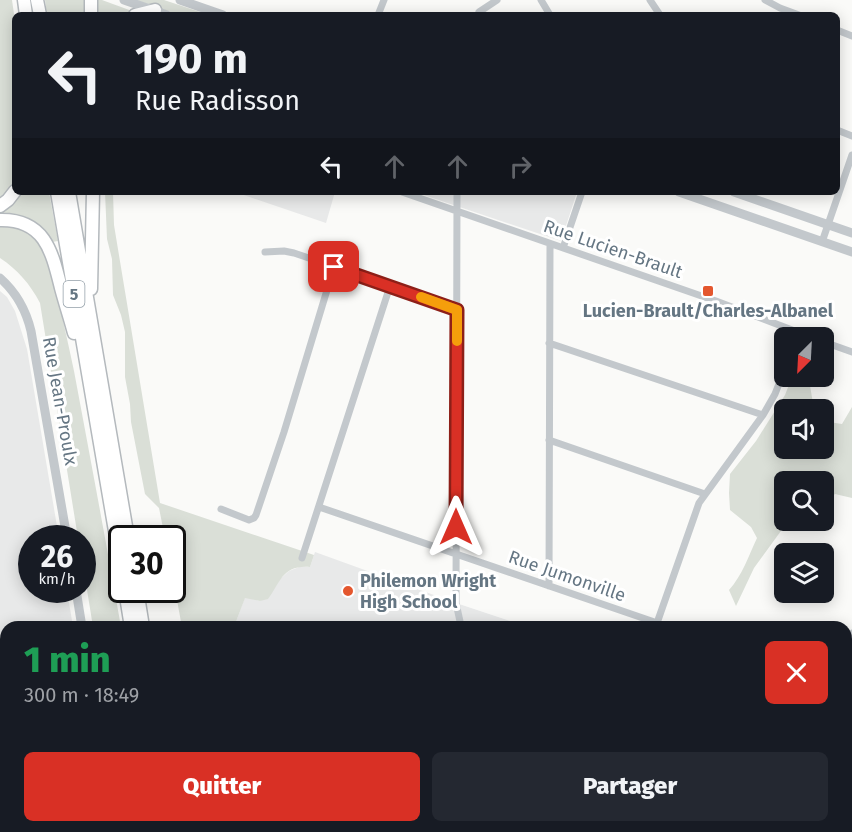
<!DOCTYPE html>
<html lang="fr">
<head>
<meta charset="utf-8">
<style>
	:root { --surface:#171b24; --page:#242831; --text:#f1f3f6; --muted:#9ea1a6; --accent:#d93025 }
	body { margin:0; font-family:"Fira Sans",sans-serif; background:var(--page); color:var(--text); height:100vh; display:flex; flex-direction:column; font-size:22px; white-space:nowrap }
	* { box-sizing:border-box; margin:0 }
	p { font-size:20px; color:var(--muted) }
	.icon { flex:none; width:33px; height:33px; fill:none; stroke:currentColor; stroke-width:2; stroke-linecap:round; stroke-linejoin:round }
	.map { position:relative; flex:1; overflow:hidden }
	.details { position:absolute; left:0px; top:621px; width:852px; height:212px; display:flex; flex-direction:column; background:var(--surface); border-radius:18px 18px 0 0; box-shadow:0 3px 15px #0003 }
	.details>* { flex:none }
	.guide { position:absolute; left:12px; top:12px; width:828px; height:183px; border-radius:9px; box-shadow:0 3px 15px #0003; background:#171b24; color:var(--text); overflow:hidden }
	.needle { width:39px; rotate:204deg }
	.buttons { position:absolute; left:774px; top:327px; display:grid; gap:12px }
	.buttons a { display:grid; place-items:center; width:60px; height:60px; border-radius:9px; background:var(--surface); box-shadow:0 3px 15px #0003; font-size:30px }
	.speed { position:absolute; left:18px; top:525px; display:flex; gap:12px; font-size:30px; font-weight:700; text-align:center }
	.speed>* { display:grid; place-content:center; width:78px; height:78px; border-radius:50%; background:var(--surface); box-shadow:0 3px 15px #0003; line-height:1 }
	.speed small { font-size:15px; font-weight:400 }
	.speed .limit { border:3px solid #111; border-radius:9px; background:#fff; color:#111 }
	.pin { position:absolute; display:grid; place-items:center; width:51px; height:51px; color:#fff; margin:-26px; border-radius:12px; box-shadow:0 3px 9px #0006 }
	.me { position:absolute; width:66px; margin:-33px; rotate:0deg; stroke-linejoin:round; filter:drop-shadow(0 0 4px #0008) }
	.turn { display:flex; align-items:center; gap:21px; height:126px; padding:0 24px; font-size:27px }
	.turn .icon { width:78px; height:78px; stroke-width:2.5 }
	.turn b { display:block; font-size:42px; line-height:51px }
	.lanes { display:flex; align-items:center; height:57px; padding:0 24px; background:#0003; justify-content:center; gap:30px; direction:ltr }
	.lanes .off { opacity:.35 }
	.round { display:grid; place-items:center; flex:none; width:63px; height:63px; border-radius:9px; background:var(--page) }
	.overview { display:flex; align-items:center; justify-content:space-between; height:102px; padding:0 24px }
	h1 { font-size:36px; font-weight:800; line-height:45px; color:#1e9e55 }
	.button { display:flex; gap:12px; margin-top:auto; padding:12px 24px }
	.button a { flex:1; height:69px; border-radius:9px; background:var(--accent); color:#fff; font-size:24px; font-weight:800; line-height:69px; text-align:center }
	.button a+a { background:var(--page); color:var(--text) }
	.map>svg:first-child { display:block }
	.built { fill:#e8e9e9 }
	.green { fill:#dadfd7 }
	.lines { fill:none; stroke-linecap:round; stroke-linejoin:round }
	.stream { stroke:#bbc7cb; stroke-width:2 }
	.motorway-casing { stroke:#b4b9bd; stroke-width:15 }
	.minor { stroke:#c3c8cc; stroke-width:7 }
	.tertiary { stroke:#c3c8cc; stroke-width:9 }
	.motorway { stroke:#fff; stroke-width:12 }
	.route-casing { stroke:#8d1f18; stroke-width:15 }
	.route { stroke:#d93025; stroke-width:10 }
	.slow { stroke:#f59e0b; stroke-width:10 }
	.poi-dot { fill:#e4572e; stroke:#fff; stroke-width:2 }
	.labels { text-anchor:middle; stroke-width:6; stroke-linejoin:round; paint-order:stroke }
	.shield { fill:#fff; stroke:#939fa8; stroke-width:1.5 }
	.shield-label { font-size:16px; font-weight:bold; fill:#657683 }
	.street-label { font-size:18px; fill:#657683; stroke:#fff }
	.poi-label { font-size:18px; font-weight:bold; fill:#657683; stroke:#fff }
</style>
</head>
<body>
<div class="map">
<svg width="852" height="832" viewBox="0 0 852 832">
	<rect width="100%" height="100%" fill="#fafaf8"/>
	<path class="built" d="M235 192H335L326 223Z
		M415 192H577L561 241Z
		M0 291 7 297 15 311 27 349 59 538H32V590H67L73 627H6V826L107 827 109 829 115 832H0Z
		M315 552 456 603 528 627H234L245 597 260 601 275 587 279 580 289 571 299 567H310Z
		M218 827H511L509 832H219Z"/>
	<path class="green" d="M0 0H12L15 21V178L10 190 0 199Z
		M45 0H86V15H47Z
		M95 0H102L132 11V12L125 15H95Z
		M136 0H164L209 15H179Z
		M20 192H49L58 241 52 242 0 216V212Z
		M105 192H113L114 225 160 503 314 555 310 567C282 565 281 582 268 599L260 601 245 598 234 627H203L181 622 173 578 172 538H165L159 508 145 494 131 422 130 404 125 377V332L121 315 113 295 112 259 107 239Z
		M0 226C18 225 37 234 45 251 50 262 52 275 55 286 62 315 68 343 74 371 90 456 106 542 121 627H93L83 565 82 538H78L40 303C30 284 18 270 0 258Z
		M792 377H812L809 380 813 403 818 409 784 410V448H824V415L829 422 842 424 852 407V498L835 494 824 503V482H784V520L793 521 786 524 754 568 736 606 729 590C742 576 749 555 757 538L751 527 730 510 729 493 730 474 756 441 785 395Z"/>
	<g class="lines">
		<path class="stream" d="M0 680 6 682
			M244 826 247 832"/>
		<defs>
			<path id="motorway" d="M24 0 26 15
				M37 0 40 15
				M91 0V15
				M135 15 155 10
				M57 192 122 572
				M69 192 128 538
				M0 206 8 200 15 191
				M0 220C45 219 52 252 61 288 65 303 70 318 74 333
				M91 289 93 192
				M125 590 131 627
				M137 590 143 627
				M166 826 167 832
				M178 826 179 832"/>
		</defs>
		<use href="#motorway" class="motorway-casing"/>
		<path class="minor" d="M541 0 550 15
			M650 0 660 15
			M765 0 780 8 799 15
			M479 12 497 0
			M378 15 384 0
			M837 30 852 36
			M837 130 852 136
			M402 192 716 301 813 338
			M457 192 456 603 461 626
			M822 242 852 155
			M563 248 582 192
			M265 252 284 251 294 253 382 283 457 310
			M824 342 852 352
			M549 343 763 415
			M549 440 705 494
			M319 507 669 627
			M221 509 249 520 254 518 256 515 284 432 334 267
			M302 558 390 286
			M549 586 550 244
			M657 623 699 503 763 415 775 394 784 371
			M846 653 852 633
			M846 680H852
			M562 832 564 826
			M728 832 730 826
			M851 832 852 829"/>
		<path class="tertiary" d="M124 0 167 15
			M180 0 223 15
			M679 192 852 252
			M734 192 852 233
			M0 278C17 293 26 310 31 331L67 538
			M76 590 82 627
			M0 794 6 795"/>
		<use href="#motorway" class="motorway"/>
	</g>
	<g class="lines">
		<defs>
			<path id="route" d="M334 267 457 310 456 527"/>
		</defs>
		<use href="#route" class="route-casing"/>
		<use href="#route" class="route"/>
		<path class="slow" d="M421 297 457 310V341"/>
	</g>
	<g class="poi-dot">
		<rect x="702" y="285" width="12" height="12" rx="3"/>
		<circle cx="348" cy="591" r="6"/>
	</g>
	<g class="labels">
		<rect class="shield" x="63.5" y="281" width="21" height="26" rx="4.5"/>
		<g class="shield-label">
			<text x="74" y="300">5</text>
		</g>
		<g class="street-label">
			<text transform="translate(613 249) rotate(19)" y="6">Rue Lucien-Brault</text>
			<text transform="translate(60 401) rotate(80)" y="6">Rue Jean-Proulx</text>
			<text transform="translate(567 576) rotate(19)" y="6">Rue Jumonville</text>
		</g>
		<g class="poi-label">
			<text x="708" y="317">Lucien-Brault/Charles-Albanel</text>
			<text x="360" y="587" text-anchor="start">Philemon Wright<tspan x="360" dy="21">High School</tspan></text>
		</g>
	</g>
</svg>
<div class="buttons">
<a><svg class="needle" viewBox="-14 -14 28 28"><path d="M0-13l5 13h-10z" fill="#e53935"/><path d="M0 13l5-13h-10z" fill="#9ea1a6"/></svg></a>
<a><svg class="icon" aria-label="sound" viewBox="0 0 24 24"><path d="M4 9h4l5-4v14l-5-4H4zM17 9q2 3 0 6"/></svg></a>
<a><svg class="icon" aria-label="search" viewBox="0 0 24 24"><circle cx="10" cy="10" r="6"/><path d="M15 15l6 6"/></svg></a>
<a><svg class="icon" aria-label="layers" viewBox="0 0 24 24"><path d="M12 4l9 5-9 5-9-5zM3 14l9 5 9-5"/></svg></a>
</div>
<div class="speed"><div>26<small>km/h</small></div><div class="limit">30</div></div>
<div class="pin" style="left:334px;top:267px;background:#d93025"><svg class="icon" aria-label="arrive" viewBox="0 0 24 24"><path d="M6 21V4h12l-3 4 3 4H6"/></svg></div>
<svg class="me" style="left:456px;top:527px" viewBox="-20 -20 40 40"><path d="M0-17L14 15 0 8-14 15z" fill="#d93025" stroke="#fff" stroke-width="4"/></svg>
<div class="guide">
<div class="turn"><svg class="icon" aria-label="left" viewBox="0 0 24 24"><path d="M17 20v-9H6M10 6l-5 5 5 5"/></svg><div><b>190 m</b>Rue Radisson</div></div>
<div class="lanes"><svg class="icon" aria-label="left" viewBox="0 0 24 24"><path d="M17 20v-9H6M10 6l-5 5 5 5"/></svg><svg class="icon off" aria-label="ahead" viewBox="0 0 24 24"><path d="M12 20V5M6 11l6-6 6 6"/></svg><svg class="icon off" aria-label="ahead" viewBox="0 0 24 24"><path d="M12 20V5M6 11l6-6 6 6"/></svg><svg class="icon off" aria-label="right" viewBox="0 0 24 24"><path d="M7 20v-9h11M14 6l5 5-5 5"/></svg></div>
</div>
<section class="details">
<div class="overview"><div><h1>1 min</h1><p>300 m · 18:49</p></div><a class="round" style="background:#d93025;color:#fff"><svg class="icon" aria-label="close" viewBox="0 0 24 24"><path d="M6 6l12 12M18 6L6 18"/></svg></a></div>
<div class="button"><a>Quitter</a><a>Partager</a></div>
</section>
</div>
</body>
</html>
